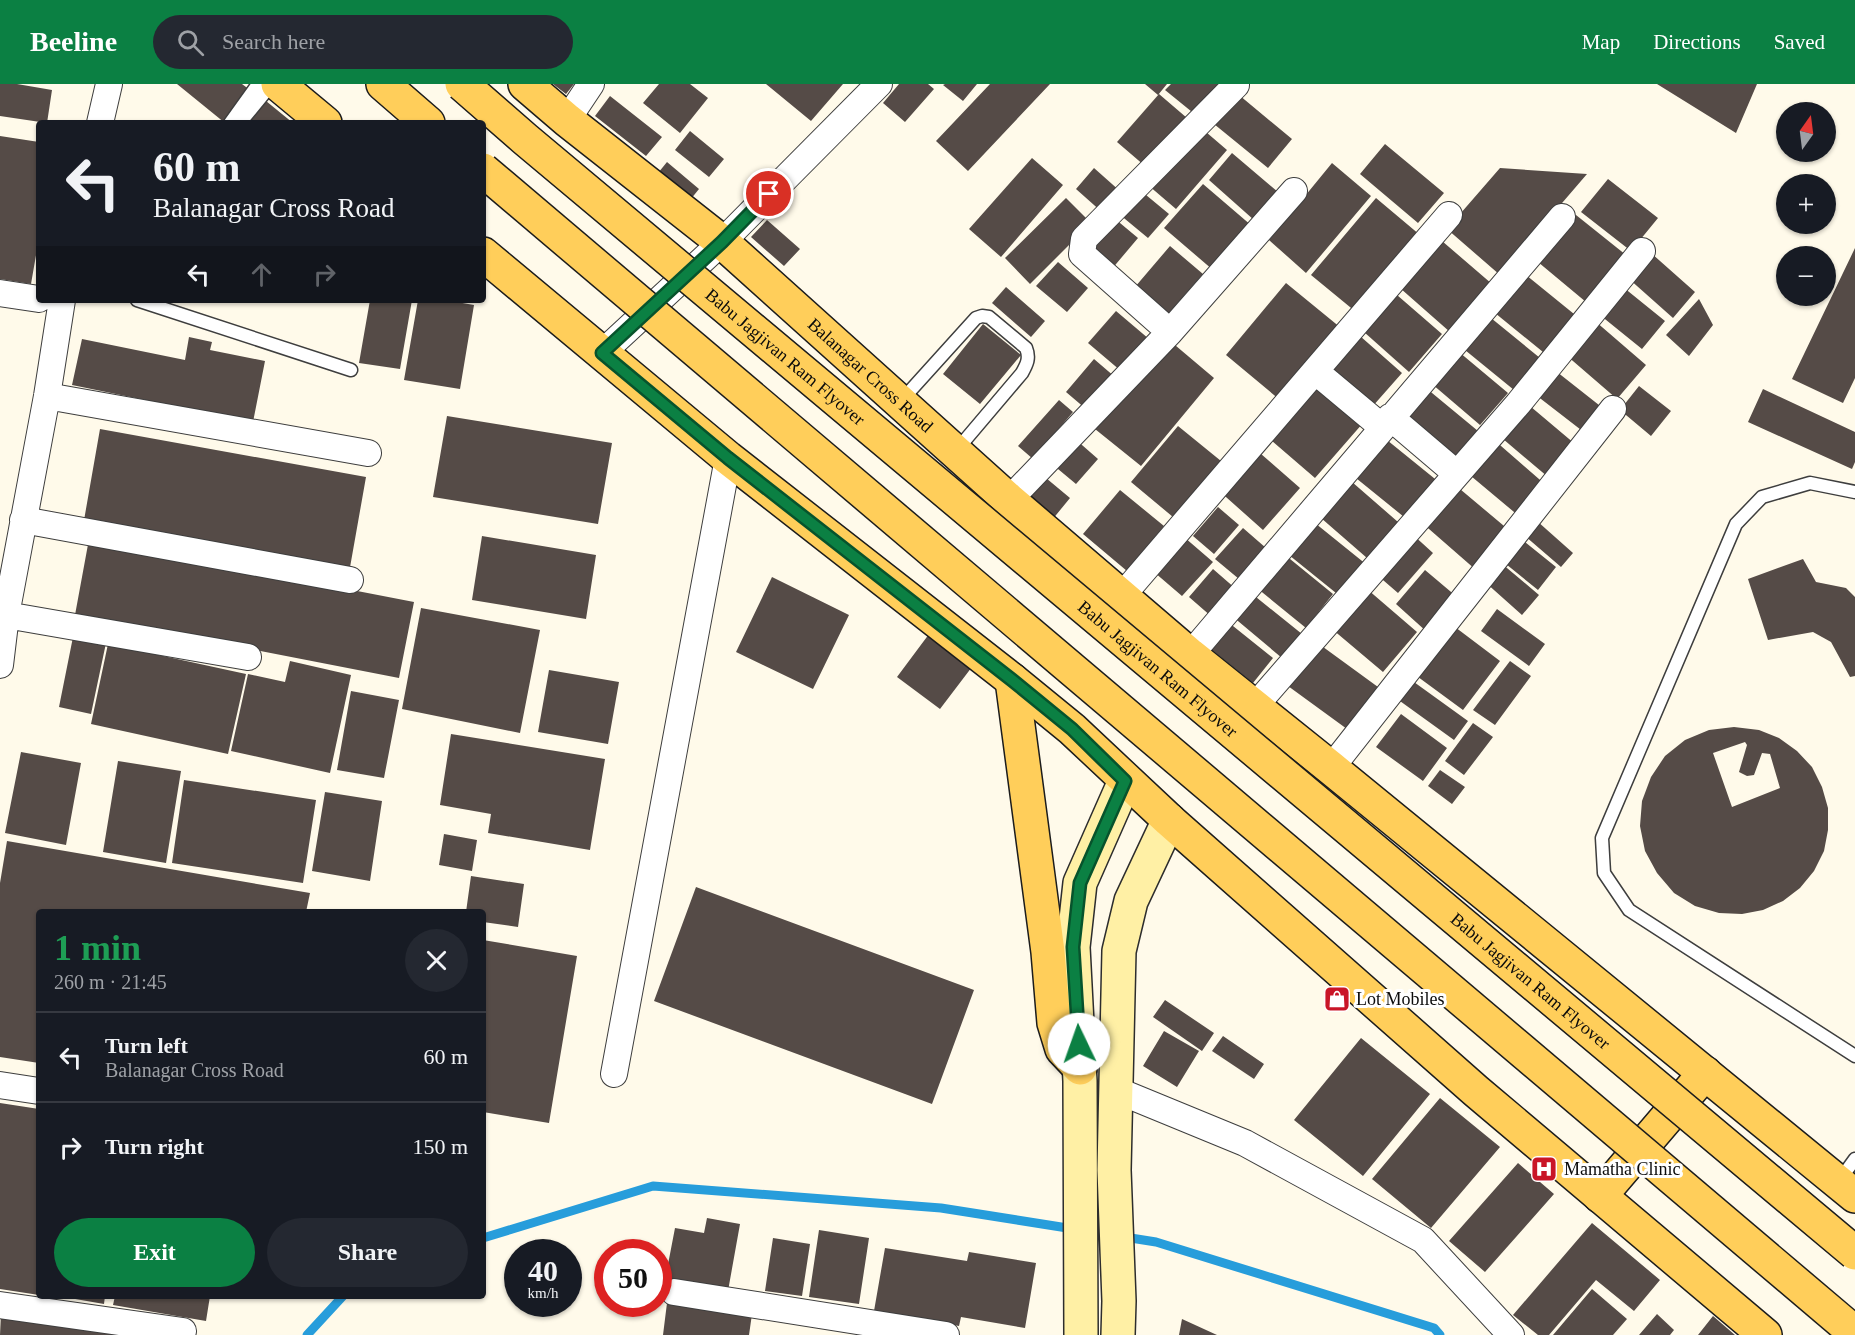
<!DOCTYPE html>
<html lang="en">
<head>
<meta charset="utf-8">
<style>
	:root { --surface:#171b24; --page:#242831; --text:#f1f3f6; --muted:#9ea1a6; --line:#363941; --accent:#0b8043 }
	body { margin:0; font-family:"Times New Roman",serif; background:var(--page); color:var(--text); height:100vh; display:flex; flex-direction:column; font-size:22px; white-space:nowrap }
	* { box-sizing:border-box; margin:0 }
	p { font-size:20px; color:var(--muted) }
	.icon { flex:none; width:33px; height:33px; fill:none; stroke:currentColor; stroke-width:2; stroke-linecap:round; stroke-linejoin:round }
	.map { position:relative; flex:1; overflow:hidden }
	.side { position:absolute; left:36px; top:825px; width:450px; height:390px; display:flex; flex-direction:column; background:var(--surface); border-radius:6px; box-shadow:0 2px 4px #0004 }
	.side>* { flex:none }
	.guide { position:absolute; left:36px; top:36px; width:450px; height:183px; border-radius:6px; box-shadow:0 2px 4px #0004; background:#171b24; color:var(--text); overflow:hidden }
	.needle { width:39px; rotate:14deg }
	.tools { position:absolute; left:1776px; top:18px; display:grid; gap:12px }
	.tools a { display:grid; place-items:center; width:60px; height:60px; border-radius:50%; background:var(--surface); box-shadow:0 2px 4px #0004; font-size:30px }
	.speed { position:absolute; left:504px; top:1155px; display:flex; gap:12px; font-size:30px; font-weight:700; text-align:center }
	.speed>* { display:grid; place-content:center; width:78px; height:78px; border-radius:50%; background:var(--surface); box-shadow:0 2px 4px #0004; line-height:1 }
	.speed small { font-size:15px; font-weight:400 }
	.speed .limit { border:9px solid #d22; background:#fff; color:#111 }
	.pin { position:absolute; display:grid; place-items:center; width:51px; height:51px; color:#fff; margin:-26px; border:3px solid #fff; border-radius:50%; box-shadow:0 2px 6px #0007 }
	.me { position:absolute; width:66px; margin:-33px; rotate:357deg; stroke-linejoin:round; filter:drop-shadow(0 0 4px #0008) }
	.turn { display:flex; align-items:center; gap:21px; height:126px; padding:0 18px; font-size:27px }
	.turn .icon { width:78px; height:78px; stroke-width:2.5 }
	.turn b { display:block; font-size:42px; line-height:51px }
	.lanes { display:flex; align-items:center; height:57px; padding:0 18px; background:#0003; justify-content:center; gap:30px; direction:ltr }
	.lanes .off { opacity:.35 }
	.round { display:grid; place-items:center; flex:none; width:63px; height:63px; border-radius:32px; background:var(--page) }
	.head { display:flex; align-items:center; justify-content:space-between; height:102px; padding:0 18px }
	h1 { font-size:36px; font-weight:700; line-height:45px; color:#1e9e55 }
	.button { display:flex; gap:12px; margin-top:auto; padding:12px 18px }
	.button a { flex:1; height:69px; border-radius:36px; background:var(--accent); color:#fff; font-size:24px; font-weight:700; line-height:69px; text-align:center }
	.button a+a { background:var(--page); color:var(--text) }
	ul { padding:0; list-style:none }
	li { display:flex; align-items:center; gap:18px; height:90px; padding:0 18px; border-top:2px solid var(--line) }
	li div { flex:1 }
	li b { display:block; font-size:22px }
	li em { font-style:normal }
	header { display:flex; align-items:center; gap:36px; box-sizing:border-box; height:84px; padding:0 30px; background:var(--accent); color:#fff }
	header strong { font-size:28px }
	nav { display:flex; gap:33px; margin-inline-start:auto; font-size:21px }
	.search { width:420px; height:54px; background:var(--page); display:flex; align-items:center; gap:15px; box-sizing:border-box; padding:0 21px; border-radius:33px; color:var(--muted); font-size:22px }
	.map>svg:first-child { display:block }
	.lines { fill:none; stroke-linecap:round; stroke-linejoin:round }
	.stream { stroke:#279ddb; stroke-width:9 }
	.building { fill:#554b47; fill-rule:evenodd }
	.service-casing { stroke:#3e3e3e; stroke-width:15 }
	.minor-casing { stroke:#3e3e3e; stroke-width:28 }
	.secondary-casing { stroke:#2d2d2d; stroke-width:36 }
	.primary-casing { stroke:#1c1c1c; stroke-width:36 }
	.service { stroke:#fff; stroke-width:12 }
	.minor { stroke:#fff; stroke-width:26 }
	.secondary { stroke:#fff0a5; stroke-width:33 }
	.primary { stroke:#ffce5a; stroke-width:33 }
	.primary-bridge-casing { stroke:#1c1c1c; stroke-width:36; stroke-linecap:butt }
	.primary-bridge { stroke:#ffce5a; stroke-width:33 }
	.route-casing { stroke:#07532c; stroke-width:15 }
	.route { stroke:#0b8043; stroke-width:10 }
	.labels { text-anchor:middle; stroke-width:6; stroke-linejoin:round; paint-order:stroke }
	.street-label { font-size:18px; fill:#0b0b0b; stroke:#fff }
	.poi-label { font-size:18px; fill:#0b0b0b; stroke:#fff; text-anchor:start }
</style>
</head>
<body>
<header>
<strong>Beeline</strong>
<div class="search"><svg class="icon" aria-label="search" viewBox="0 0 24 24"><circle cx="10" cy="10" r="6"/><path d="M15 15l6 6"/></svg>Search here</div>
<nav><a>Map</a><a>Directions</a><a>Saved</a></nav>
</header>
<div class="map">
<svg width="1855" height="1251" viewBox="0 0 1855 1251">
	<rect width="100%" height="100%" fill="#fffaea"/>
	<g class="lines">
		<path class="stream" d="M483 1154 653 1102 941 1124 1156 1158 1434 1244 1440 1251
			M307 1251 343 1212"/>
	</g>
	<path class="building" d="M0 0H17L52 6 47 39 0 32Z
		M177 0H242L250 6 225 39Z
		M553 0H574L566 10Z
		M659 0H690L708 14 680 49 643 19Z
		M766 0H843L811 37Z
		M899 0H928L934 5 905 38 883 19Z
		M945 0H977L963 17 943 1Z
		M990 0H1050L968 87 936 57Z
		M1145 0H1167L1158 11Z
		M1171 0H1224L1197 32 1165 6Z
		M1657 0H1757L1736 49Z
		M1159 10 1187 34 1145 82 1117 58Z
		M1239 11 1292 55 1268 84 1214 40Z
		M610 12 662 53 646 72 595 32Z
		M266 17 293 39H249Z
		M1199 42 1227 66 1176 125 1148 101Z
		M690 47 724 75 709 93 675 66Z
		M0 52 39 58V154L31 200 0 195Z
		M1385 60 1444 109 1418 139 1360 90Z
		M1232 69 1278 108 1254 136 1209 96Z
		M1032 74 1063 101 1001 173 969 145Z
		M667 78 699 105 686 121 654 94Z
		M1332 79 1371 112 1306 189 1269 156Z
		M1094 84 1121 108 1103 129 1076 105Z
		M1500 84 1587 90 1500 191 1447 145Z
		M1608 95 1658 134 1631 167 1581 128Z
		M1203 100 1252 142 1213 186 1164 144Z
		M1140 106 1169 130 1148 154 1119 130Z
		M1066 114 1091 139 1030 200 1005 174Z
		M1376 114 1420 151 1356 228 1311 191Z
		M1576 131 1631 175 1592 223 1538 178Z
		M1114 134 1138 154 1111 186 1087 165Z
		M767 136 800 165 784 182 751 153Z
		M1442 157 1492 200 1450 248 1400 204Z
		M1170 162 1203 190 1168 230 1135 203Z
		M1855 164V294L1843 319 1792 295Z
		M1651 169 1695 208 1673 234 1628 194Z
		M1058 178 1088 204 1067 228 1036 202Z
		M1526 191 1574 230 1543 268 1495 229Z
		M1286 199 1341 244 1280 316 1226 271Z
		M1618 199 1665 237 1642 265 1595 227Z
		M1006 203 1045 237 1031 253 992 219Z
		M1397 211 1442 250 1409 288 1364 248Z
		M1699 215 1713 241 1689 272 1666 251Z
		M370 216H412L400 285 359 279Z
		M418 216H445L474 221 460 305 404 296Z
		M1116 227 1149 255 1121 287 1088 259Z
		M1491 234 1540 274 1514 306 1465 266Z
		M1595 237 1646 281 1617 315 1566 271Z
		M983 240 1021 271 980 320 943 290Z
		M1360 252 1402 289 1372 323 1330 286Z
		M189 253 212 258 210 266 265 277 253 338 72 301 82 255 185 276Z
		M1169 256 1214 294 1141 382 1095 345Z
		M1459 268 1508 309 1480 341 1432 300Z
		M1094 275 1115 293 1086 325 1066 308Z
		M1552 284 1604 325 1585 349 1532 308Z
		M1313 295 1363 339 1315 394 1264 350Z
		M1639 302 1671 327 1651 352 1620 326Z
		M1426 304 1478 347 1451 379 1399 336Z
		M1763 305 1855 348V378L1852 385 1748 338Z
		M1059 316 1073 328 1033 375 1018 362Z
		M1524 317 1575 360 1548 393 1496 349Z
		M447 332 612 359 598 440 433 413Z
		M1178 342 1221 377 1173 433 1131 398Z
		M100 345 366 393 349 489 83 442Z
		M1382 352 1440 399 1409 437 1351 390Z
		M1074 354 1098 375 1076 400 1052 380Z
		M1493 355 1547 402 1520 433 1465 387Z
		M1253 363 1300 404 1263 446 1217 405Z
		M1040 389 1070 414 1052 436 1021 410Z
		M1344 391 1398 438 1367 474 1313 427Z
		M1454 400 1510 447 1476 486 1421 438Z
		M1120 406 1164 442 1127 487 1083 450Z
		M1218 423 1239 441 1214 470 1193 452Z
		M1310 435 1367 481 1341 513 1284 467Z
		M1537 437 1573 469 1561 483 1525 452Z
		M1243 444 1266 464 1239 495 1215 475Z
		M1411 449 1433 469 1398 509 1376 490Z
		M482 452 596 471 586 535 472 516Z
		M1184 453 1213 478 1182 512 1154 488Z
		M1520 454 1556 483 1538 506 1501 476Z
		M89 455 414 518 399 594 75 531Z
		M1279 466 1333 510 1306 544 1252 500Z
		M1803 475 1816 498 1846 504 1855 513V592L1850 593 1831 558 1813 548 1768 556 1748 495Z
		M1501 479 1539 511 1522 531 1485 498Z
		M1213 485 1236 505 1212 533 1189 513Z
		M1425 486 1457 513 1427 548 1396 520Z
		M772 493 849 531 813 605 736 568Z
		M1367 505 1417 548 1383 588 1332 545Z
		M1251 509 1302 550 1282 574 1232 532Z
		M421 524 540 546 520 649 402 625Z
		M1497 525 1545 560 1529 582 1481 547Z
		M1228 538 1273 574 1253 599 1207 562Z
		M1451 540 1500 577 1463 626 1414 590Z
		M935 542 978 575 940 625 897 593Z
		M73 553 106 559 91 630 59 623Z
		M108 560 246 590 228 670 91 640Z
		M1319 560 1378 603 1347 645 1288 602Z
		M290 577 351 591 330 689 231 667 248 590 285 598Z
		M1510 577 1531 592 1495 641 1473 626Z
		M549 586 619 598 608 660 538 648Z
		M1407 593 1468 637 1454 656 1393 612Z
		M351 607 399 616 384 694 337 686Z
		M1401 630 1447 664 1423 697 1376 663Z
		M1473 639 1493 653 1464 691 1445 677Z
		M1734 643 1759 646 1779 654 1797 667 1812 683 1822 703 1828 724V746L1824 767 1814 787 1800 804 1783 817 1763 826 1742 830 1719 829 1695 822 1674 809 1657 789 1645 767 1640 742 1642 717 1651 693 1665 672 1685 656 1709 646ZM1745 658 1747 661 1739 688 1747 692 1754 691 1762 669 1770 670 1780 704 1732 723 1713 669Z
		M451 650 605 675 590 766 488 749 491 730 440 721Z
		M21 668 81 679 66 761 5 749Z
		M118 677 181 687 166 779 103 768Z
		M1440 686 1465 703 1452 720 1428 702Z
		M184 696 316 716 303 799 172 779Z
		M325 708 382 717 370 797 312 787Z
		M444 750 477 756 472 787 439 781Z
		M7 757 310 809 306 828H39V979L0 973V799Z
		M471 792 524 800 518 843 483 838V828H466Z
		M696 803 974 906 932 1020 654 917Z
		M483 856 577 872 549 1039 483 1028Z
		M1165 916 1214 949 1202 967 1153 933Z
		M1164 947 1199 967 1177 1003 1143 982Z
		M1223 952 1264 980 1254 995 1212 967Z
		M1361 954 1430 1010 1363 1092 1294 1036Z
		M1440 1014 1500 1063 1431 1144 1372 1095Z
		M0 1019 39 1025V1211L0 1205Z
		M1518 1079 1554 1110 1485 1188 1449 1157Z
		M707 1134 740 1140 728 1207 665 1196 675 1144 704 1149Z
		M1592 1139 1660 1196 1634 1227 1596 1196 1549 1251H1538L1513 1231Z
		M819 1146 869 1154 859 1220 809 1213Z
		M773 1154 810 1160 802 1212 765 1207Z
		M885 1164 967 1177 969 1168 1036 1179 1025 1244 961 1233 959 1242 874 1227Z
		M1592 1205 1627 1235 1613 1251H1553Z
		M58 1212H105L104 1220Z
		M115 1212H210L206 1237 113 1221Z
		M667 1219 752 1230 749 1251H663Z
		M1 1229 121 1251H0Z
		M1657 1230 1674 1246 1670 1251H1639Z
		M1713 1232 1735 1251H1698Z
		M1182 1235 1217 1251H1179Z"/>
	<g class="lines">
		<defs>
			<path id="service" d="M230 39 258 0
				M240 39 272 0
				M137 216 351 286
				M901 317 976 234 982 232 989 233 1026 264C1030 274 1027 280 1022 289L955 368
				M1855 408 1810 399 1762 413 1736 440 1602 754 1604 789 1629 826 1855 972
				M1839 1097 1855 1075"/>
			<path id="minor" d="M567 36 591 0
				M100 39 109 0
				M0 209 39 215
				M1170 248 1082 170 1084 155 1236 1
				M602 269 722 158 879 0
				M1315 287 1382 343
				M47 312 368 369
				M1390 333 1457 390
				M1009 416 1170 248 1294 107
				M23 436 350 496
				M1121 513 1449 131
				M6 531 248 573
				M1190 571 1562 133
				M0 581 6 531 47 312 62 216
				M1255 622 1518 320 1642 167
				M1331 684 1613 325
				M614 990 728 374
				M0 1001 39 1007
				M1116 1006 1245 1059 1423 1156 1511 1251
				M674 1208 946 1251
				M0 1221 183 1247"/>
			<path id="secondary" d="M1081 1251 1080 997 1073 863 1080 799 1125 697
				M1118 1251 1119 1217 1114 1086 1119 867 1131 817 1169 736"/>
			<g id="primary">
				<path d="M278 0 325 39"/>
				<path d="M383 0 428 39"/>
				<path id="s1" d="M525 0 567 36 722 158 1009 416 1190 571 1331 684 1855 1112"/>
				<path d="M483 170 728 374 1012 596 1072 645 1169 736 1476 1007 1765 1251"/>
				<path d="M1012 596 1048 868 1054 939 1062 965 1080 984"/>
				<path d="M1600 1112 1705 989"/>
			</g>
		</defs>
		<use href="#service" class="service-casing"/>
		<use href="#minor" class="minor-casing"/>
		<use href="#secondary" class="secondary-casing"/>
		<use href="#primary" class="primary-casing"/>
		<use href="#service" class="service"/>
		<use href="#minor" class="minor"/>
		<use href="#secondary" class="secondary"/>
		<use href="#primary" class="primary"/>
		<defs>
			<g id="primary-bridge">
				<path id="s2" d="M462 0 525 55 1855 1169"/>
				<path d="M483 86 1855 1249"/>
			</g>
		</defs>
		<use href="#primary-bridge" class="primary-bridge-casing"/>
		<use href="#primary-bridge" class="primary-bridge"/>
	</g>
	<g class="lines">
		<defs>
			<path id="route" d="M769 110 722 158 602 269 728 374 1012 596 1072 645 1125 697 1080 799 1073 863 1079 960"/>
		</defs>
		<use href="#route" class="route-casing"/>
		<use href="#route" class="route"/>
	</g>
	<defs>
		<symbol id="shop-square" viewBox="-11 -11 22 22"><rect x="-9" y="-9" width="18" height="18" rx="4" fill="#c91527" stroke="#fff"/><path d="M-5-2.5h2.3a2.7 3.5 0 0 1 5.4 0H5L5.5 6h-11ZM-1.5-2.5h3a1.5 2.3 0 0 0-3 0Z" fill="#fff"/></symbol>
		<symbol id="hospital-square" viewBox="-11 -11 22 22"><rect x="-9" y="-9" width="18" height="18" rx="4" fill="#c91527" stroke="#fff"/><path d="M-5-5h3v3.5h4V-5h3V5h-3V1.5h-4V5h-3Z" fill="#fff"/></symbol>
	</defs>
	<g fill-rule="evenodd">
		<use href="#shop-square" x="1322" y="900" width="30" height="30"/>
		<use href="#hospital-square" x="1529" y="1070" width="30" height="30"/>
	</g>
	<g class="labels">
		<g class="street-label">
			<text dy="6" stroke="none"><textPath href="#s2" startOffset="423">Babu Jagjivan Ram Flyover</textPath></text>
			<text dy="6" stroke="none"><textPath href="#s1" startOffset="452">Balanagar Cross Road</textPath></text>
			<text dy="6" stroke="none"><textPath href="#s2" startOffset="909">Babu Jagjivan Ram Flyover</textPath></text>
			<text dy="6" stroke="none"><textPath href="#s2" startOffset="1395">Babu Jagjivan Ram Flyover</textPath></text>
		</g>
		<g class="poi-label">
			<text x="1356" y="921">Lot Mobiles</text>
			<text x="1564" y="1091">Mamatha Clinic</text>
		</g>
	</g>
</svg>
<div class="tools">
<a><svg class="needle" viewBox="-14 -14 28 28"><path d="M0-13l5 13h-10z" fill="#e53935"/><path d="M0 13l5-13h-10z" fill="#9ea1a6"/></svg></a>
<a>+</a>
<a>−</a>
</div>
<div class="speed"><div>40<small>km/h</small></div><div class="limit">50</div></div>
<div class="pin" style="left:769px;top:110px;background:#d93025"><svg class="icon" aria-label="arrive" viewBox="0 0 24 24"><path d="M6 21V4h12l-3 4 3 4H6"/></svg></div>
<svg class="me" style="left:1079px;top:960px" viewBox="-20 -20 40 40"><circle r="19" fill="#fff"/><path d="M0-13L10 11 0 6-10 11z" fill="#0b8043"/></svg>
<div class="guide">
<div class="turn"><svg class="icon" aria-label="left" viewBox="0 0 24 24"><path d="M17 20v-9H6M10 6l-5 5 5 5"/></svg><div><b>60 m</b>Balanagar Cross Road</div></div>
<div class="lanes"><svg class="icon" aria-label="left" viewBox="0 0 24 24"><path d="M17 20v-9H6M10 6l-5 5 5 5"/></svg><svg class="icon off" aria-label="ahead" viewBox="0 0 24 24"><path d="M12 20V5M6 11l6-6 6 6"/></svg><svg class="icon off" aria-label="right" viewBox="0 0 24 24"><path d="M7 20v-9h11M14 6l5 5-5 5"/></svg></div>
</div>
<section class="side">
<div class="head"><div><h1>1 min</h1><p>260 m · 21:45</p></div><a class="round"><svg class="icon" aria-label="close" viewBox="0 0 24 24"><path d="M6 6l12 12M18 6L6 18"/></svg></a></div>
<ul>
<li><svg class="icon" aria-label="left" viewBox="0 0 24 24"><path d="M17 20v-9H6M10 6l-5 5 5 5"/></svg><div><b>Turn left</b><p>Balanagar Cross Road</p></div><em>60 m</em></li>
<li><svg class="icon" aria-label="right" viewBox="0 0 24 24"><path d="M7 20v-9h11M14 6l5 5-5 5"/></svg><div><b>Turn right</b></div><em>150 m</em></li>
</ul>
<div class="button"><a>Exit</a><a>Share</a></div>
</section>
</div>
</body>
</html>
